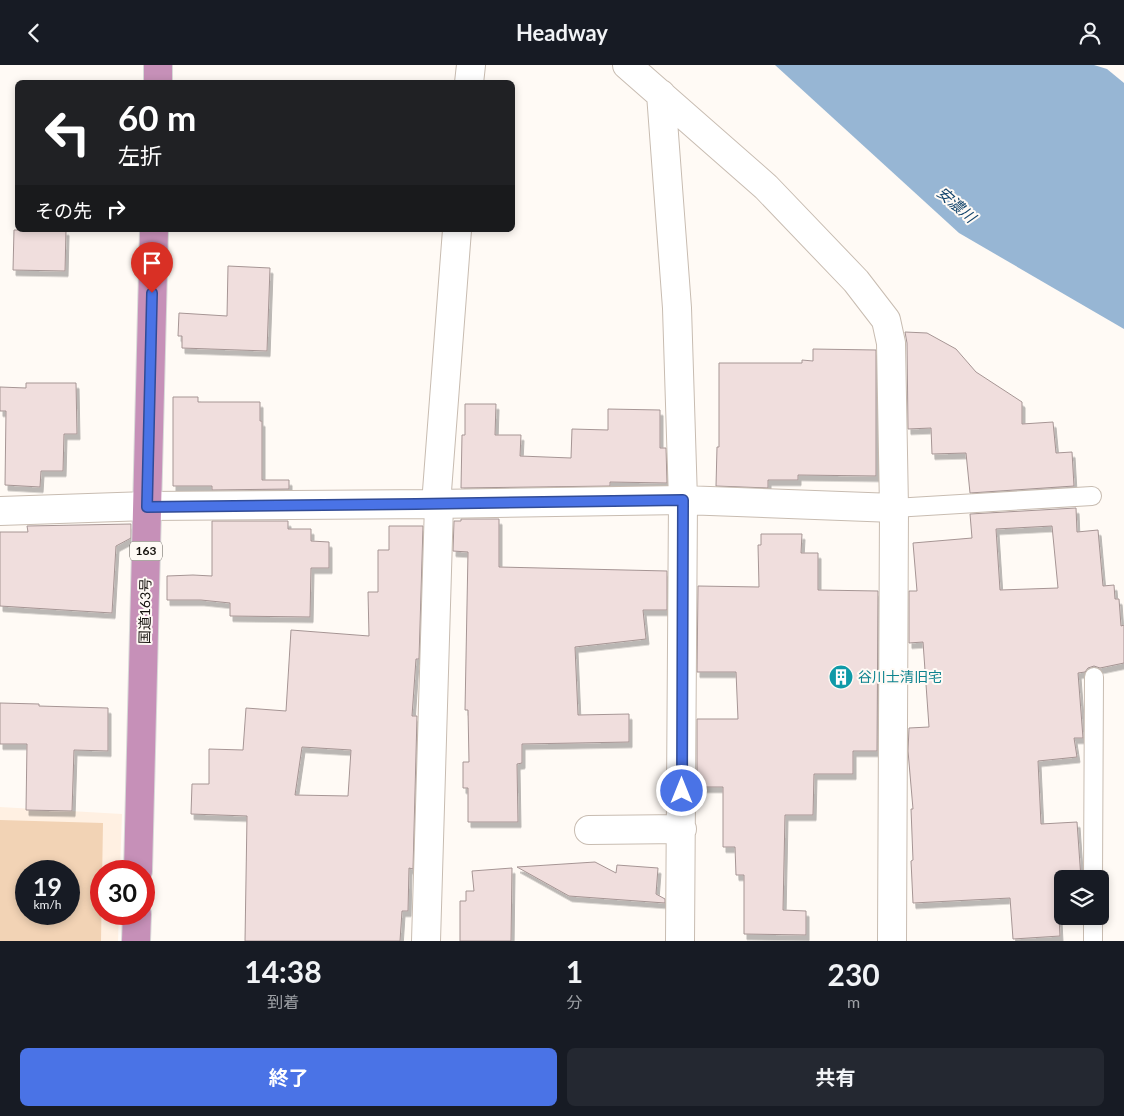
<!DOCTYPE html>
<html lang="ja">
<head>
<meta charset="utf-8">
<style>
	:root { --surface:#171b24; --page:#242831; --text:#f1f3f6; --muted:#9ea1a6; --accent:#4a73e6 }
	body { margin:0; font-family:Lato,"Noto Sans JP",sans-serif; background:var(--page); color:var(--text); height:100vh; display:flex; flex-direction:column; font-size:19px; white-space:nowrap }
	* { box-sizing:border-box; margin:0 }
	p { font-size:16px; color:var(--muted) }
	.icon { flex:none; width:28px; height:28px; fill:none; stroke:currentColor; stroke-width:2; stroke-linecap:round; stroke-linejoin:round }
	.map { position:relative; height:876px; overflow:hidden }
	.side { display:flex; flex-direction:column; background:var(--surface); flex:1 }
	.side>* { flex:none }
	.top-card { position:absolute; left:15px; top:15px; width:500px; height:152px; border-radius:8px; box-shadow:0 2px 8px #0003; background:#202124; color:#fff; overflow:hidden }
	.fabs { position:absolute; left:1054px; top:805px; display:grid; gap:10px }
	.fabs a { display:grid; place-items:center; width:55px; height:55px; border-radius:8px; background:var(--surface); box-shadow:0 2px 8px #0003; font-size:25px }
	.speed { position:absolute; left:15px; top:795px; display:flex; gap:10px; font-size:25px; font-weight:700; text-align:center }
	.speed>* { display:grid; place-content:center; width:65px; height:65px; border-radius:50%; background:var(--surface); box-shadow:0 2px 8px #0003; line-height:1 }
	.speed small { font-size:12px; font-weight:400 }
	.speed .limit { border:8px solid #d22; background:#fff; color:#111 }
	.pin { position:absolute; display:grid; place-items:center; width:42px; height:42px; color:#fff; margin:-51px -21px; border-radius:50% 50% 50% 0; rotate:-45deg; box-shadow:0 0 5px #0007 }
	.pin .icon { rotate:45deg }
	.me { position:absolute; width:55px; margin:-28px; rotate:0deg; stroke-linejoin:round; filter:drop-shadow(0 0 4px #0008) }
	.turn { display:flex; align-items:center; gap:18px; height:105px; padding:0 20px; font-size:22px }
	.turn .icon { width:65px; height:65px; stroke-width:2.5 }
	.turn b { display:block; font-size:35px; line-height:42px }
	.then { display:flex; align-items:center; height:48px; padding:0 20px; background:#0003; gap:10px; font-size:19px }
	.eta { display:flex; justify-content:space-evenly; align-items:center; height:85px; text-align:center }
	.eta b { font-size:30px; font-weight:700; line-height:35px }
	.primary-button { display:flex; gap:10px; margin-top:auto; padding:10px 20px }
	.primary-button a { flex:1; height:58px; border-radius:8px; background:var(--accent); color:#fff; font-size:20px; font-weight:700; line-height:58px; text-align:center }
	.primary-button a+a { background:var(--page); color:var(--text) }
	header { display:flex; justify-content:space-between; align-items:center; height:65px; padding:0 20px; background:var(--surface); font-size:22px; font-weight:700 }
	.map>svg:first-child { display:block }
	.built { fill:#fff0e2; fill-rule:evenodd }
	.green { fill:#f2d3b5; fill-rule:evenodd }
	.water { fill:#97b6d4 }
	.building { fill:#f0dedd; stroke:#a69594; fill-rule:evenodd; filter:url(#shadow) }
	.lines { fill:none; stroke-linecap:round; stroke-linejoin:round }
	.service-casing { stroke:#c8bcb1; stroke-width:20 }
	.minor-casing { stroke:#c8bcb1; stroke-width:30 }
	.trunk-casing { stroke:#d9d9d8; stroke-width:30 }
	.service { stroke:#fff; stroke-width:18 }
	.minor { stroke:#fff; stroke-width:28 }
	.trunk { stroke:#c690b8; stroke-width:28 }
	.route-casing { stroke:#304b96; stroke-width:12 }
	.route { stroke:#4a73e6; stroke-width:9 }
	.labels { text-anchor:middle; stroke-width:4; stroke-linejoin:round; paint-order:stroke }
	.shield { fill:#fffaf5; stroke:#5a5651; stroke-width:1 }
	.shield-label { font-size:12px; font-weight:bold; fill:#130f0b }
	.street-label { font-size:14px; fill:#130f0b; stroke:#fffaf5 }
	.culture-label { font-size:14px; fill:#0d838f; stroke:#fffaf5; text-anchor:start }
	.water-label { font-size:15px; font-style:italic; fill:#14456c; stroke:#fffaf5 }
</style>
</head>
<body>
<header><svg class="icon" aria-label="back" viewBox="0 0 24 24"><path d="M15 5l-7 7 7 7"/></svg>Headway<svg class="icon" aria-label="person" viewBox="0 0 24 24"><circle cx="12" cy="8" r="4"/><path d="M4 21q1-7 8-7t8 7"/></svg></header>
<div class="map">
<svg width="1124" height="876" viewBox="0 0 1124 876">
	<defs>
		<filter id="shadow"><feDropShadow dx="3" dy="5.5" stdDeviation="0" flood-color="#0004"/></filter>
	</defs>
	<rect width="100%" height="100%" fill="#fffaf5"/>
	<path class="built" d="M0 742 122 749 120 806H101V849H119L118 876H0ZM26 806H69V849H26Z"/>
	<path class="green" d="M0 755 103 758 101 876H0ZM26 806H69V849H26Z"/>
	<path class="water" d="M775 0H1094L1107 4 1124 18V264L959 168Z"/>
	<path class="building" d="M14 165H66L65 206 13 205Z
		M228 201 270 203 267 286 182 283V271H178L179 248 227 251Z
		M905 267 927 268 956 284 976 307 1022 337V359L1053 357 1056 388 1072 387 1074 421 970 428 966 388 932 389 931 363 908 364 907 278Z
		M813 284 876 285V411L798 410V415H768V423L716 421 717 382H719V298H802V295L813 296Z
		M26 318H76L77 369H64L63 406H41L40 422 5 420 6 346H0V322L26 323Z
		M173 332H198V337H260V356H262V415H289V424L212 425V421H173Z
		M465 339H496L495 370H521L520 391 571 393 572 364 608 365V344L660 345V383H666L667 418 610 417V421L461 423 462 370H465Z
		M1076 443 1077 467 1098 465 1103 521 1114 520 1115 534H1119L1121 561 1124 560V598L1100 603 1094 601 1088 603 1085 607 1078 608 1083 673H1074L1077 692 1038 696 1041 759 1077 757 1081 814H1062V851H1081V853L1059 852 1060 871 1013 874 1010 833 913 838 911 796 913 795 911 744H913L908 686 909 663 929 662 923 577 909 578V526H917L913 478 972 473 970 449ZM1052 461 1058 523 1000 525 996 464Z
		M461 454H499V502L667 506V545H643L646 574 575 582 578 650 629 649V677L522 679V698L517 699 518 757H468V723H463V697H469L468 645H465L468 487 453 486 454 456H461Z
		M212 456H288V464H311V476L329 477V503H311L310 552 230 551V538L201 535H167V511L193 510 212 511Z
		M131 459V473L116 481 112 548 0 541V467H28L27 461Z
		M389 461H423L419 594H416L412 651H417L413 804 409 803 408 846H402L400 876H245L247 751 191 749 192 719H209V684L243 685 246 643 286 646 291 565 369 571 368 527H378V485H389ZM302 682 351 685 348 731 295 730Z
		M761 469H802L801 488H818V525L878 526 877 686H853V709H814L813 750H785L783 845 806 846V870L744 869V810H736L735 782H723V722H697V654H738L736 607H697L698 521 759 522 758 480H761Z
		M0 638 39 639V641L108 643V686L74 685 72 746 26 745 27 679H0Z
		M595 797 616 808 617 800 658 803 656 829 665 834V838L569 831 517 802Z
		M512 803 511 876H460V836H466V826H474L472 806Z"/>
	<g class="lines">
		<defs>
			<path id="service" d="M894 443 1092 431
				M1093 814 1094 612
				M1093 876V851"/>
			<path id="minor" d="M627 0 766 122 856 216 886 255 891 278 894 443 892 876
				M469 18 471 0
				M661 29 677 243 683 435 680 876
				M436 439 457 165
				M0 446 147 441 436 439 683 435 894 443
				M589 765 682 764
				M426 876 439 439"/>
			<path id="trunk" d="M158 18V0
				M138 806 154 165
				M136 876 137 849"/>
		</defs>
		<use href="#service" class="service-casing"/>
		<use href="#minor" class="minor-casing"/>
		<use href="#trunk" class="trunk-casing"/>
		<use href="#service" class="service"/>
		<use href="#minor" class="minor"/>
		<use href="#trunk" class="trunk"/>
	</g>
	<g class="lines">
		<defs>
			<path id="route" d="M152 228 147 442 416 439 683 435 682 726"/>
		</defs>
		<use href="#route" class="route-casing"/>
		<use href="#route" class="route"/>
	</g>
	<defs>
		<symbol id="building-disc" viewBox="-11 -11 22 22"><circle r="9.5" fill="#0f9aa8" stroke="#fffaf5"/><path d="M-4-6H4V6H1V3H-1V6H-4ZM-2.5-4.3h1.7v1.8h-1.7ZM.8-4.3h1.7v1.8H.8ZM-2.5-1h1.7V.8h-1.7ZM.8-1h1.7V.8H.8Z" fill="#fff"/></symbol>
	</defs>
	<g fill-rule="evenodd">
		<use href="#building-disc" x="827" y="598" width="28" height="28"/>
	</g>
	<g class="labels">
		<rect class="shield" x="130" y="476.5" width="32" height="19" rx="4"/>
		<g class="shield-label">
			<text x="146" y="490">163</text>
		</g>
		<g class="street-label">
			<text transform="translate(145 546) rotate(-89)" y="5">国道163号</text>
		</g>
		<g class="culture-label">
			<text x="858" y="617">谷川士清旧宅</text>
		</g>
		<g class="water-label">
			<text transform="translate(956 140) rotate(41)" y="5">安濃川</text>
		</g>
	</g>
</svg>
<div class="fabs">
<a><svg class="icon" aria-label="layers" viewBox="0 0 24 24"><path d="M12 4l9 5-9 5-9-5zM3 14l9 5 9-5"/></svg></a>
</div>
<div class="speed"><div>19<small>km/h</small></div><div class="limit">30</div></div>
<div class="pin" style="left:152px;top:228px;background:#d93025"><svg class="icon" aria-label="arrive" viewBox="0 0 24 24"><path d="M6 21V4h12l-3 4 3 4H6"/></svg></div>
<svg class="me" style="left:682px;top:726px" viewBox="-20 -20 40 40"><circle r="17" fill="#4a73e6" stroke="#fff" stroke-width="3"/><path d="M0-11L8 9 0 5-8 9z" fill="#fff"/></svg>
<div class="top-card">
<div class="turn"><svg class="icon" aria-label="left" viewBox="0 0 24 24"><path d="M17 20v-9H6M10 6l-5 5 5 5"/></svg><div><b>60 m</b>左折</div></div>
<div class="then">その先<svg class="icon" aria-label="right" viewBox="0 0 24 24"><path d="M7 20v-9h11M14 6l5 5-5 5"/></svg></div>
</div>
</div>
<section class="side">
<div class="eta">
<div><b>14:38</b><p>到着</p></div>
<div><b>1</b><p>分</p></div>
<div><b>230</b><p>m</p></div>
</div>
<div class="primary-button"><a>終了</a><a>共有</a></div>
</section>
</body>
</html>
